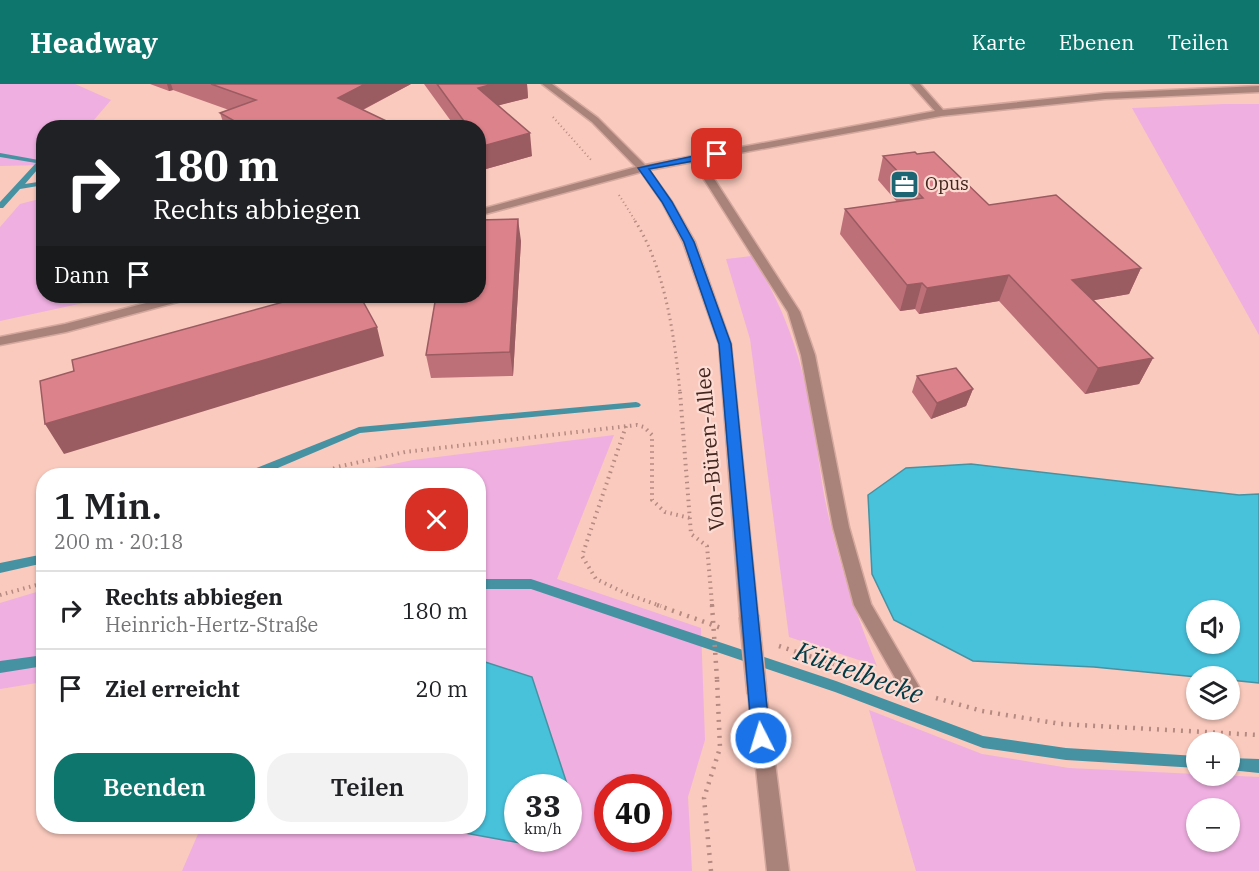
<!DOCTYPE html>
<html lang="de">
<head>
<meta charset="utf-8">
<style>
	:root { --surface:#fff; --page:#f2f2f2; --text:#202124; --muted:#757577; --line:#e0e0e0; --accent:#0f766e }
	body { margin:0; font-family:"IBM Plex Serif",serif; background:var(--page); color:var(--text); height:100vh; display:flex; flex-direction:column; font-size:22px; white-space:nowrap }
	* { box-sizing:border-box; margin:0 }
	p { font-size:20px; color:var(--muted) }
	.icon { flex:none; width:33px; height:33px; fill:none; stroke:currentColor; stroke-width:2; stroke-linecap:round; stroke-linejoin:round }
	.map { position:relative; flex:1; overflow:hidden }
	.details { position:absolute; left:36px; top:384px; width:450px; height:366px; display:flex; flex-direction:column; background:var(--surface); border-radius:24px; box-shadow:0 2px 4px #0004 }
	.details>* { flex:none }
	.top-card { position:absolute; left:36px; top:36px; width:450px; height:183px; border-radius:24px; box-shadow:0 2px 4px #0004; background:#202124; color:#fff; overflow:hidden }
	.controls { position:absolute; left:1186px; top:516px; display:grid; gap:12px }
	.controls a { display:grid; place-items:center; width:54px; height:54px; border-radius:50%; background:var(--surface); box-shadow:0 2px 4px #0004; font-size:30px }
	.speed { position:absolute; left:504px; top:690px; display:flex; gap:12px; font-size:30px; font-weight:700; text-align:center }
	.speed>* { display:grid; place-content:center; width:78px; height:78px; border-radius:50%; background:var(--surface); box-shadow:0 2px 4px #0004; line-height:1 }
	.speed small { font-size:15px; font-weight:400 }
	.speed .limit { border:9px solid #d22; background:#fff; color:#111 }
	.pin { position:absolute; display:grid; place-items:center; width:51px; height:51px; color:#fff; margin:-26px; border-radius:12px; box-shadow:0 3px 9px #0006 }
	.me { position:absolute; width:66px; margin:-33px; rotate:355deg; stroke-linejoin:round; filter:drop-shadow(0 0 4px #0008) }
	.turn { display:flex; align-items:center; gap:21px; height:126px; padding:0 18px; font-size:27px }
	.turn .icon { width:78px; height:78px; stroke-width:2.5 }
	.turn b { display:block; font-size:42px; line-height:51px }
	.then { display:flex; align-items:center; height:57px; padding:0 18px; background:#0003; gap:12px; font-size:22px }
	.round { display:grid; place-items:center; flex:none; width:63px; height:63px; border-radius:24px; background:var(--page) }
	.headline { display:flex; align-items:center; justify-content:space-between; height:102px; padding:0 18px }
	h1 { font-size:36px; font-weight:600; line-height:45px }
	.primary-button { display:flex; gap:12px; margin-top:auto; padding:12px 18px }
	.primary-button a { flex:1; height:69px; border-radius:24px; background:var(--accent); color:#fff; font-size:24px; font-weight:600; line-height:69px; text-align:center }
	.primary-button a+a { background:var(--page); color:var(--text) }
	ul { padding:0; list-style:none }
	li { display:flex; align-items:center; gap:18px; height:78px; padding:0 18px; border-top:2px solid var(--line) }
	li div { flex:1 }
	li b { display:block; font-size:22px }
	li em { font-style:normal }
	header { display:flex; align-items:center; gap:36px; box-sizing:border-box; height:84px; padding:0 30px; background:var(--accent); color:#fff }
	header strong { font-size:28px }
	nav { display:flex; gap:33px; margin-inline-start:auto; font-size:21px }
	.map>svg:first-child { display:block }
	.green { fill:#efafe1; fill-rule:evenodd }
	.water { fill:#48c1da; stroke:#4692a2; stroke-width:1.5; fill-rule:evenodd }
	.lines { fill:none; stroke-linecap:round; stroke-linejoin:round }
	.stream { fill:#4692a2; fill-rule:evenodd }
	.minor-casing { stroke:#d5a99e; stroke-width:3 }
	.path-far3 { stroke:#b58b81; stroke-width:2; stroke-dasharray:1 3; stroke-linecap:butt }
	.path-far2 { stroke:#b58b81; stroke-width:3; stroke-dasharray:1.5 4; stroke-linecap:butt }
	.path-far1 { stroke:#b58b81; stroke-width:4; stroke-dasharray:1.5 4.5; stroke-linecap:butt }
	.path { stroke:#b58b81; stroke-width:4.5; stroke-dasharray:2 6; stroke-linecap:butt }
	.minor { fill:#a98279; fill-rule:evenodd }
	.minor-bridge-casing { stroke:#d5a99e; stroke-width:22; stroke-linecap:butt }
	.path-bridge-far1 { stroke:#b58b81; stroke-width:4; stroke-dasharray:1.5 4.5; stroke-linecap:butt }
	.path-bridge { stroke:#b58b81; stroke-width:4.5; stroke-dasharray:2 6; stroke-linecap:butt }
	.minor-bridge { stroke:#a98279; stroke-width:19 }
	.wall { fill:#bd7078 }
	.shaded-wall { fill:#9a5b61 }
	.building { fill:#dc828b; stroke:#9a5b61; stroke-width:1.5 }
	.route { fill:#1a73e8; stroke:#114b97; stroke-width:1.5 }
	.labels { text-anchor:middle; stroke-width:4.5; stroke-linejoin:round; paint-order:stroke }
	.far-poi-label { font-size:18px; fill:#43251e; stroke:#fcdbd3; text-anchor:start }
	.street-label { font-size:21px; fill:#43251e; stroke:#fcdbd3 }
	.near-water-label { font-size:27px; font-style:italic; fill:#023b46; stroke:#fcdbd3 }
</style>
</head>
<body>
<header>
<strong>Headway</strong>
<nav><a>Karte</a><a>Ebenen</a><a>Teilen</a></nav>
</header>
<div class="map">
<svg width="1259" height="787" viewBox="0 0 1259 787">
	<rect width="100%" height="100%" fill="#facabe"/>
	<path class="green" d="M0 0H75L111 16 88 43 44 44 43 81 0 82Z
		M1224 20H1259V251L1132 24Z
		M43 114 44 212H116L0 237V143L20 120Z
		M752 172C779 214 796 258 807 307 817 350 819 395 830 438 842 488 858 535 877 582L789 553 750 255 726 175Z
		M614 351 557 495 701 544 705 656 688 713 692 787H182L201 743 478 742V392L340 391 413 376ZM518 704H568V754H518ZM608 704H658V754H608Z
		M43 506V598L0 605V519Z
		M869 626 982 670 1069 684 1259 693V787H916ZM1197 724H1230V758H1197Z"/>
	<path class="water" d="M971 380 1239 411 1259 410V599L1230 596V592L1197 593 1094 583 973 577 894 536 872 490 868 411 906 384ZM1197 526H1230V560H1197Z
		M479 576 532 593 568 703 518 704V754L556 755 553 765 432 743 478 742Z"/>
	<g class="lines">
		<path class="stream" d="M0 69 44 77 43 79 25 100 44 97V101L20 105 3 124H0V118L36 79 0 73Z
			M636 318 639 319 641 321 639 323 360 349 259 392H243L244 389 359 343Z
			M44 470V479L0 489V479Z
			M478 495H531L836 597 983 652 1066 664 1197 672V684L1066 676 983 664 835 608 531 505H478Z
			M44 571V582L0 589V577Z
			M1230 674 1259 675V689L1230 686Z"/>
		<defs>
			<path id="minor" d="M542 0H552L598 34 645 81 935 27 911 0H920L943 26 1105 9 1259 2V8L1105 15 941 32 702 76 800 228 815 271 849 443 871 520 918 601 921 607 918 613 912 615 906 613 854 521 833 443 801 271 788 228 693 78 649 86 672 118 695 158 731 260 758 532 755 537 749 539 743 537 740 532 719 260 683 158 662 118 641 88 478 132V126L636 83 592 38Z
				M173 212H191L189 215 66 248 0 261V253L65 240Z
				M757 601 764 603 766 609 789 787H767L748 609 750 603Z"/>
		</defs>
		<use href="#minor" class="minor-casing"/>
		<path class="path-far3" d="M553 33 592 77
			M619 111 636 138"/>
		<path class="path-far2" d="M635 137C665 183 675 255 680 309"/>
		<path class="path-far1" d="M680 308 691 450 707 462 712 520
			M626 342 582 472 596 495 627 510 661 522
			M317 392 337 383 405 368 637 341 644 343 652 351V416L665 428 690 434
			M0 511 44 499"/>
		<path class="path" d="M657 521 724 545
			M779 562 875 594
			M936 614 982 627 1061 640 1259 651
			M711 787 704 714 720 664 717 595"/>
		<use href="#minor" class="minor"/>
		<defs>
			<path id="minor-bridge" d="M749 532 757 609"/>
		</defs>
		<use href="#minor-bridge" class="minor-bridge-casing"/>
		<path class="path-bridge-far1" d="M712 520V522"/>
		<path class="path-bridge" d="M712 521 717 595"/>
		<use href="#minor-bridge" class="minor-bridge"/>
	</g>
	<path class="wall" d="M150 0H411L363 26 401 44H225L220 29 229 26 173 6 169 7Z
		M424 0H527L528 14 499 21 532 72 486 85 478 75V44H456Z
		M917 70 989 121 1141 184 1129 210 1094 216 1153 274 1139 300 1085 310 999 217 919 230 915 225 900 227 840 150 845 125 897 118 878 96 883 72Z
		M521 157 513 292 431 294 426 271Z
		M917 292 973 305 966 322 931 335 912 308Z"/>
	<path class="shaded-wall" d="M167 0H171L173 6 169 7Z
		M365 0H411L343 36 338 14Z
		M493 0H527L528 14 481 26 478 4Z
		M530 49 532 72 486 85 483 62Z
		M518 135 521 157 513 292 510 268Z
		M1141 184 1129 210 1061 222 1072 196Z
		M1009 191 999 217 919 230 927 204Z
		M922 199 915 225 900 227 907 201Z
		M377 243 384 272 64 370 45 340Z
		M1153 274 1139 300 1085 310 1098 284Z
		M973 305 966 322 931 335 937 319Z"/>
	<path class="building" d="M211 0H365L338 14 401 44H247L220 29 256 16Z
		M437 0H493L478 4 530 49 483 62 478 56V44H469Z
		M915 68 917 70 934 68 989 121 1056 111 1141 184 1072 196 1153 274 1098 284 1009 191 927 204 922 199 907 201 845 125 923 114 883 72Z
		M518 135 510 268 426 271 436 212H478V136Z
		M305 212H360L377 243 45 340 40 297 74 287 72 276Z
		M956 284 973 305 937 319 917 292Z"/>
	<path class="route" d="M717 67 722 70 721 72 649 85 672 118 694 158 731 260 770 654 767 659 761 662 755 659 752 654 719 260 684 158 662 118 638 84Z"/>
	<defs>
		<symbol id="office-square" viewBox="-11 -11 22 22"><rect x="-9" y="-9" width="18" height="18" rx="4" fill="#1e6574" stroke="#fcdbd3"/><path d="M-6-3h4V-5.5h4V-3h4V5H-6ZM-1-4.5V-3h2v-1.5ZM-6 0V1H6V0Z" fill="#fff"/></symbol>
	</defs>
	<g fill-rule="evenodd">
		<use href="#office-square" x="888" y="84" width="33" height="33"/>
	</g>
	<g class="labels">
		<g class="far-poi-label">
			<text x="925" y="106">Opus</text>
		</g>
		<g class="street-label">
			<text transform="translate(710 365) rotate(-95)" y="7">Von-Büren-Allee</text>
		</g>
		<g class="near-water-label">
			<text transform="translate(859 589) rotate(20)" y="9">Küttelbecke</text>
		</g>
	</g>
</svg>
<div class="controls">
<a><svg class="icon" aria-label="sound" viewBox="0 0 24 24"><path d="M4 9h4l5-4v14l-5-4H4zM17 9q2 3 0 6"/></svg></a>
<a><svg class="icon" aria-label="layers" viewBox="0 0 24 24"><path d="M12 4l9 5-9 5-9-5zM3 14l9 5 9-5"/></svg></a>
<a>+</a>
<a>−</a>
</div>
<div class="speed"><div>33<small>km/h</small></div><div class="limit">40</div></div>
<div class="pin" style="left:717px;top:70px;background:#d93025"><svg class="icon" aria-label="arrive" viewBox="0 0 24 24"><path d="M6 21V4h12l-3 4 3 4H6"/></svg></div>
<svg class="me" style="left:761px;top:654px" viewBox="-20 -20 40 40"><circle r="17" fill="#1a73e8" stroke="#fff" stroke-width="3"/><path d="M0-11L8 9 0 5-8 9z" fill="#fff"/></svg>
<div class="top-card">
<div class="turn"><svg class="icon" aria-label="right" viewBox="0 0 24 24"><path d="M7 20v-9h11M14 6l5 5-5 5"/></svg><div><b>180 m</b>Rechts abbiegen</div></div>
<div class="then">Dann<svg class="icon" aria-label="arrive" viewBox="0 0 24 24"><path d="M6 21V4h12l-3 4 3 4H6"/></svg></div>
</div>
<section class="details">
<div class="headline"><div><h1>1 Min.</h1><p>200 m · 20:18</p></div><a class="round" style="background:#d93025;color:#fff"><svg class="icon" aria-label="close" viewBox="0 0 24 24"><path d="M6 6l12 12M18 6L6 18"/></svg></a></div>
<ul>
<li><svg class="icon" aria-label="right" viewBox="0 0 24 24"><path d="M7 20v-9h11M14 6l5 5-5 5"/></svg><div><b>Rechts abbiegen</b><p>Heinrich-Hertz-Straße</p></div><em>180 m</em></li>
<li><svg class="icon" aria-label="arrive" viewBox="0 0 24 24"><path d="M6 21V4h12l-3 4 3 4H6"/></svg><div><b>Ziel erreicht</b></div><em>20 m</em></li>
</ul>
<div class="primary-button"><a>Beenden</a><a>Teilen</a></div>
</section>
</div>
</body>
</html>
